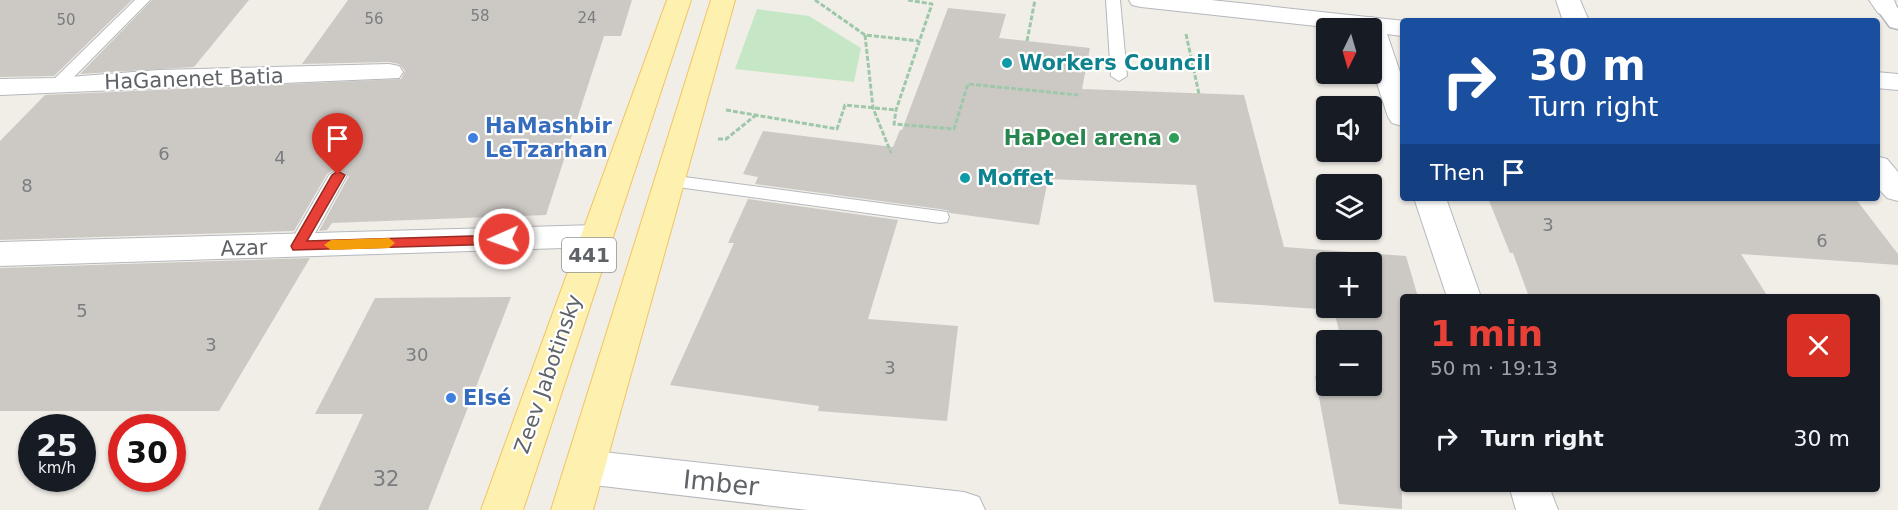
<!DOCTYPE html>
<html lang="en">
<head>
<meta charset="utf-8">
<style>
	:root { --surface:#171b24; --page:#242831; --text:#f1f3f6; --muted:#9ea1a6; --accent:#e84036 }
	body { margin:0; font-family:"DejaVu Sans",sans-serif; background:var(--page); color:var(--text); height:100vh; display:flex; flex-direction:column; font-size:22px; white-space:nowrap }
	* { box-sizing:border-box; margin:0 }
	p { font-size:20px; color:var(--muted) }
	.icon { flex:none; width:33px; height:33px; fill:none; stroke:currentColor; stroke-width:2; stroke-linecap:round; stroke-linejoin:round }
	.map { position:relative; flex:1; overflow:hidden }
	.panel { position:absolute; left:1400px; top:294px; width:480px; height:198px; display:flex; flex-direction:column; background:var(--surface); border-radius:6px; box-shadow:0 2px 4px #0004 }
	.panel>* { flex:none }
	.top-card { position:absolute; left:1400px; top:18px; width:480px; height:183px; border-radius:6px; box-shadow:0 2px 4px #0004; background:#1a4fa0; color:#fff; overflow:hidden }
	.needle { width:39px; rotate:185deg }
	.controls { position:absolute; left:1316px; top:18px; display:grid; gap:12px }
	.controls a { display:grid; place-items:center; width:66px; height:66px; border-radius:6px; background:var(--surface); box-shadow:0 2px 4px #0004; font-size:30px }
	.speed { position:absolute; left:18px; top:414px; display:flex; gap:12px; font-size:30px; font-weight:700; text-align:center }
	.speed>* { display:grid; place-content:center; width:78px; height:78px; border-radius:50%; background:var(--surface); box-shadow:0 2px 4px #0004; line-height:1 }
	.speed small { font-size:15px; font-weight:400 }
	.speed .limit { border:9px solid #d22; background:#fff; color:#111 }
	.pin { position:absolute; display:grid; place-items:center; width:51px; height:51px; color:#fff; margin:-62px -26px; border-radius:50% 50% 50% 0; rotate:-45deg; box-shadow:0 0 6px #0007 }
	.pin .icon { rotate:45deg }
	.me { position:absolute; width:66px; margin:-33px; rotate:268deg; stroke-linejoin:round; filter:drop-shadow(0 0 4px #0008) }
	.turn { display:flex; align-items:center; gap:21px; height:126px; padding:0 30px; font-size:27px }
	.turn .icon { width:78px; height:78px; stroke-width:2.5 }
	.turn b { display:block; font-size:42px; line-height:51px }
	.then { display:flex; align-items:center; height:57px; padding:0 30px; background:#0003; gap:12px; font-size:22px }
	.round { display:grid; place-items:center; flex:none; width:63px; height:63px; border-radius:6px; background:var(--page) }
	.head { display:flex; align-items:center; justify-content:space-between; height:102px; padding:0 30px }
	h1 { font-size:36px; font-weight:700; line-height:45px; color:var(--accent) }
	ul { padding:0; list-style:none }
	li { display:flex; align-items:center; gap:18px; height:84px; padding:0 30px }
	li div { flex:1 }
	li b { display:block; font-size:22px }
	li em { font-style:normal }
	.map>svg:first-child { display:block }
	.green { fill:#c6e7c5 }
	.building { fill:#ccc9c5; fill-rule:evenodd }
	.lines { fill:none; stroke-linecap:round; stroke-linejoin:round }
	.service-casing { stroke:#b5b8bc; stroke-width:2 }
	.pedestrian-casing { stroke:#b5b8bc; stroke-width:3 }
	.minor-casing { stroke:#b5b8bc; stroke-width:2 }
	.secondary-casing { stroke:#b4b7bc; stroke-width:2 }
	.primary-casing { stroke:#f1c561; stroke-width:2 }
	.path { stroke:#9ec8a9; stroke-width:3; stroke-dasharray:5 2; stroke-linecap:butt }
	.service { fill:#fff; fill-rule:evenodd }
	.pedestrian { fill:#fff; fill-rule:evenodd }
	.minor { fill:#fff; fill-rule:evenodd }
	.secondary { fill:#fff; fill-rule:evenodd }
	.primary { fill:#fef0af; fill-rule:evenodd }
	.route { fill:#e84036; stroke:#972a23; stroke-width:1.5 }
	.slow { fill:#f59e0b }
	.culture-dot { fill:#0f9aa8; stroke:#fff; stroke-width:2 }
	.shop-dot { fill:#3f7fe0; stroke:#fff; stroke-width:2 }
	.leisure-dot { fill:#2e9e5b; stroke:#fff; stroke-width:2 }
	.labels { text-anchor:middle; stroke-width:4.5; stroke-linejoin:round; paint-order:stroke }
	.far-number-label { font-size:15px; fill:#7a7c7f }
	.number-label { font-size:18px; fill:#7a7c7f }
	.shield { fill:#fff; stroke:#8f9295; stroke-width:1.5 }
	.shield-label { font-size:20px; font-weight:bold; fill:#5f6368 }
	.culture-label { font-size:21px; font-weight:bold; fill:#0d838f; stroke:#fff; text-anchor:start }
	.street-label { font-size:21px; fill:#5f6368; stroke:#fff }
	.shop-label { font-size:21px; font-weight:bold; fill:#366cbe; stroke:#fff; text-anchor:start }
	.leisure-label { font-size:21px; font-weight:bold; fill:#27864d; stroke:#fff; text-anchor:end }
	.near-number-label { font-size:21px; fill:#7a7c7f }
	.near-street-label { font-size:26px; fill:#5f6368; stroke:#fff }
</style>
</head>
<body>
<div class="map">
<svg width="1898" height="510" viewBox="0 0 1898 510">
	<rect width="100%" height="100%" fill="#f1eee8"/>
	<path class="green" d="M757 9 809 16 861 48 854 82 735 69Z"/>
	<path class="building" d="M0 0H132L54 76 0 77Z
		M152 0H249L194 67 80 74Z
		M348 0H632L621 36H604L546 215 332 223 327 230 319 231 349 176 337 167 327 174 294 231 0 240V141L45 95 401 79 405 71 399 64 389 62 302 64Z
		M948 8 1006 14 999 38 1090 48 1082 89 1244 95 1284 247 1406 256 1418 297H1402V509L1339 504 1315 376 1326 377V386H1371V340H1341L1334 310 1214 302 1196 185 1048 179 1039 225 950 213 947 210 755 184 758 177 743 174 763 131 893 147 900 130H902ZM1326 262H1371V308H1326Z
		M1488 198H1855L1898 254V265L1741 254 1768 297H1529L1513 253H1510Z
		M748 199 898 220 868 319 958 326 947 421 818 411 819 406 670 385 734 243H728Z
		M310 258 219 411H0V268Z
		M511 297 428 510H318L363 414H315L375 298Z"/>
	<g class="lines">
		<defs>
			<path id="service" d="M135 0H150L62 89H50L48 86 50 83Z
				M1106 0H1120L1127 76 1119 81 1111 76Z
				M338 169 347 175 308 246 305 251H291L288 246 329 175Z
				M669 175 940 211 947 212 949 217 947 222 940 223 663 185 660 181Z"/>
			<path id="pedestrian" d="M1887 2 1898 8V29L1890 27 1876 8 1879 3Z"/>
			<path id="minor" d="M1556 0H1580L1589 21H1563Z
				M1869 0H1894L1898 10 1887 16 1878 13Z
				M1371 17 1380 20 1384 25 1402 78V126L1392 123 1388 117 1371 65V28H1359L1358 25 1362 20Z
				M389 64 399 66 403 72 399 78 0 95V79L56 78 159 70Z
				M1876 156 1887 159 1898 172V201L1887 198 1876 186Z
				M1414 198H1446L1481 297H1447Z
				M596 225 607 228 612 236 607 244 596 247 0 266V242Z
				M585 450 964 492 979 497 985 510H808L585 484 571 479 565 467 571 455Z
				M1510 489H1550L1558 510H1516Z"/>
			<path id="secondary" d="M1129 0H1211L1405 21H1402V36L1371 32V28H1335L1141 7 1132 5Z
				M1876 72 1898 74V90L1876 88Z"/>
			<path id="primary" d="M667 0H691L523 510H481Z
				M711 0H735L593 510H551Z"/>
		</defs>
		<use href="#service" class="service-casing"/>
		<use href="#pedestrian" class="pedestrian-casing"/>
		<use href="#minor" class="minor-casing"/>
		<use href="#secondary" class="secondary-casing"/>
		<use href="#primary" class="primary-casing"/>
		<path class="path" d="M815 0 865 35 919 41
			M908 0 932 4 896 110 894 124 954 129 968 84 1078 95
			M1186 34 1199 94
			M865 35 873 108 891 153
			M1027 41 1035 0
			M726 110 837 129 845 105 896 110
			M718 139H726L756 115"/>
		<use href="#service" class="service"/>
		<use href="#pedestrian" class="pedestrian"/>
		<use href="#minor" class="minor"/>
		<use href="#secondary" class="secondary"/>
		<use href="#primary" class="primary"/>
	</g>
	<path class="route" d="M338 171 345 175 307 241 504 235 511 239 504 244 293 250 291 246 332 175Z"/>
	<path class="slow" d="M389 238 395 243 389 248 331 250 324 245 331 240Z"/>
	<g class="culture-dot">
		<circle cx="1007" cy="63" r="6"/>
		<circle cx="965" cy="178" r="6"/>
	</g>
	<g class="shop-dot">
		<circle cx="473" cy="138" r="6"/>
		<circle cx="451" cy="398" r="6"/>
	</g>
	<circle class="leisure-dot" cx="1174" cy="138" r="6"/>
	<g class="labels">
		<g class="far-number-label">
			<text x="480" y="21">58</text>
			<text x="587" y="23">24</text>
			<text x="374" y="24">56</text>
			<text x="66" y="25">50</text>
		</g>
		<g class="number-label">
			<text x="164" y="160">6</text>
			<text x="280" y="164">4</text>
			<text x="27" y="192">8</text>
			<text x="1548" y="231">3</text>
			<text x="1822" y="247">6</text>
			<text x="82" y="317">5</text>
			<text x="211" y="351">3</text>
			<text x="417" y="361">30</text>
			<text x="890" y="374">3</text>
		</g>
		<rect class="shield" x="562" y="238" width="54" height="34" rx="4.5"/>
		<g class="shield-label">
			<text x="589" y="262">441</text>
		</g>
		<g class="culture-label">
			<text x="1019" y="70">Workers Council</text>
			<text x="977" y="185">Moffet</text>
		</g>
		<g class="street-label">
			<text transform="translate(194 79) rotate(-2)" y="7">HaGanenet Batia</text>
			<text transform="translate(244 248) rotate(-2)" y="7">Azar</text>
			<text transform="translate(548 374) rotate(-71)" y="7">Zeev Jabotinsky</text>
		</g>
		<g class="shop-label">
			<text x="485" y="133">HaMashbir<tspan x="485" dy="24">LeTzarhan</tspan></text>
			<text x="463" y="405">Elsé</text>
		</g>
		<g class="leisure-label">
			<text x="1162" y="145">HaPoel arena</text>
		</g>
		<g class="near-number-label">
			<text x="386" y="486">32</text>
		</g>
		<g class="near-street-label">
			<text transform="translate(721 483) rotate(6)" y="9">Imber</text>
		</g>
	</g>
</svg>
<div class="controls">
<a><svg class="needle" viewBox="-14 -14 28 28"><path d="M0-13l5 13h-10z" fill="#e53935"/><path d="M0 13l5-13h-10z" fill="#9ea1a6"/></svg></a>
<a><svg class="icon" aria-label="sound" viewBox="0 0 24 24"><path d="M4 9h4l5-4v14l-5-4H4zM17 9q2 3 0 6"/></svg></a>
<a><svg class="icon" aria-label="layers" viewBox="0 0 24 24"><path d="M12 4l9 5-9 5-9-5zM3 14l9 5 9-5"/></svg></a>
<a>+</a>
<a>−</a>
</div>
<div class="speed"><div>25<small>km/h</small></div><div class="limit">30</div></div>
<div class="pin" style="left:338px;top:175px;background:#d93025"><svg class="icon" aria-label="arrive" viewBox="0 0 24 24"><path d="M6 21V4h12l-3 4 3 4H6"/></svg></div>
<svg class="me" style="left:504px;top:239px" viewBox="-20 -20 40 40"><circle r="17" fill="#e84036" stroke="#fff" stroke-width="3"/><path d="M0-11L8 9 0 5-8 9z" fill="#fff"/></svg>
<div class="top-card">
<div class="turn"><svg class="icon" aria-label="right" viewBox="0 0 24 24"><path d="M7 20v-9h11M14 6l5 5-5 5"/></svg><div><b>30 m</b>Turn right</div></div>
<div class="then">Then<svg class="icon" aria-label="arrive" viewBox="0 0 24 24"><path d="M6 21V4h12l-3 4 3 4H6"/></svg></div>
</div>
<section class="panel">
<div class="head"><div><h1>1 min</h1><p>50 m · 19:13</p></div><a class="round" style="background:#d93025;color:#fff"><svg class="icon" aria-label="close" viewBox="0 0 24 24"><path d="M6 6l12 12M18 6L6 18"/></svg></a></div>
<ul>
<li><svg class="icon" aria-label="right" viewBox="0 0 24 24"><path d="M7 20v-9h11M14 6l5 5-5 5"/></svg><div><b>Turn right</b></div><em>30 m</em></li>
</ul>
</section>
</div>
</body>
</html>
